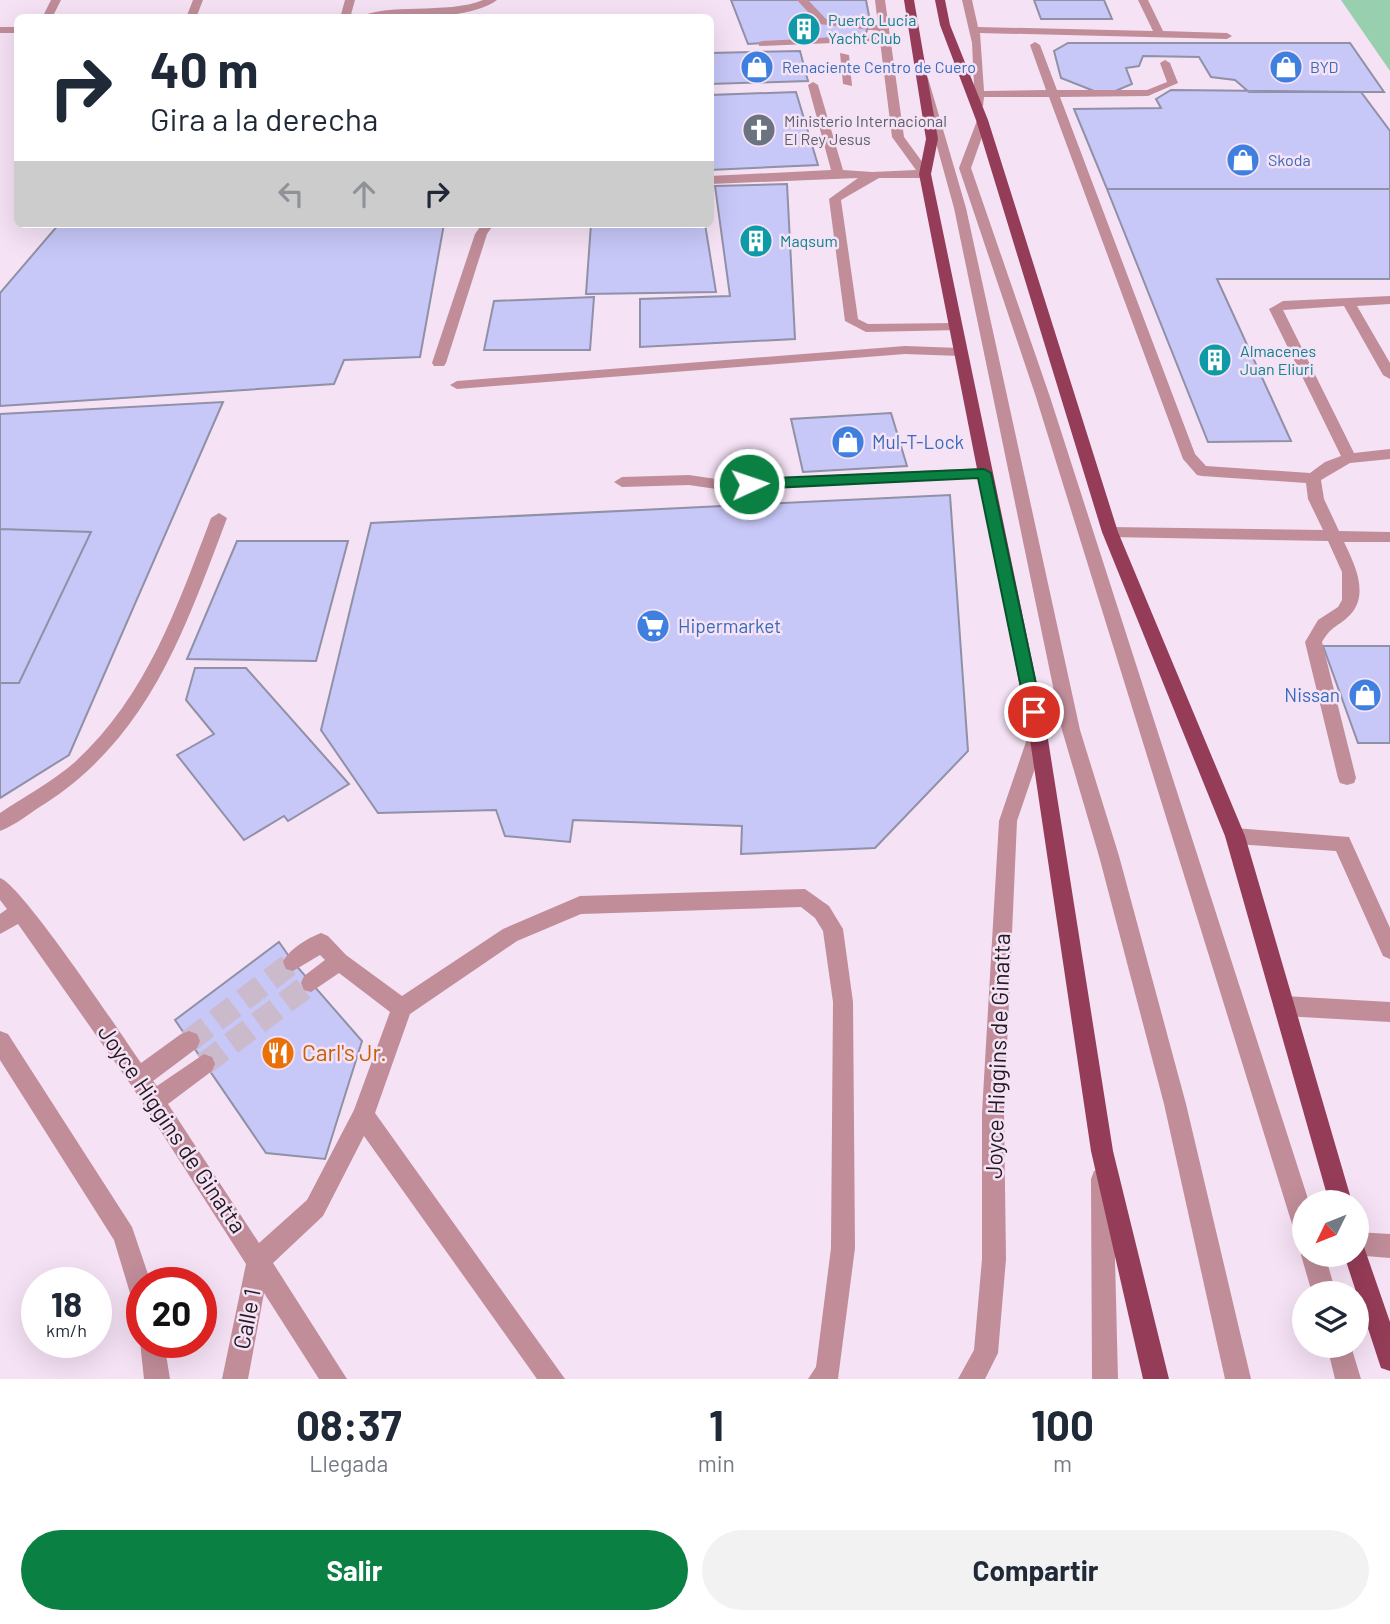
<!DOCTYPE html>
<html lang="es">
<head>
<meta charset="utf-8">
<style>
	:root { --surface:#fff; --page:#f2f2f3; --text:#1f2937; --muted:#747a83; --accent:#0b8043 }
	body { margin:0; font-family:Barlow,sans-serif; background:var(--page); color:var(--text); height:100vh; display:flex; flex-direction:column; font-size:26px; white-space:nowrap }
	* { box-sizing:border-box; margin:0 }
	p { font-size:23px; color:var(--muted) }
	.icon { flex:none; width:38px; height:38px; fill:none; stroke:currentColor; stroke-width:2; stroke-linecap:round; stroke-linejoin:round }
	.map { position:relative; height:1379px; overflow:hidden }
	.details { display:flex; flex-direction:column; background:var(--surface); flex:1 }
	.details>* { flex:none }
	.hud { position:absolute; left:14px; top:14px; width:700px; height:214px; border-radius:10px; box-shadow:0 7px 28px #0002; background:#fff; color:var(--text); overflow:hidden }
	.needle { width:46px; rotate:227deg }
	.fabs { position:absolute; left:1292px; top:1190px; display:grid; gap:14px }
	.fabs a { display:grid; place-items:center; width:77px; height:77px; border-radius:50%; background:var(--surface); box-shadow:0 7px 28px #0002; font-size:35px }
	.speed { position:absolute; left:21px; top:1267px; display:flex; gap:14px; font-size:35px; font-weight:700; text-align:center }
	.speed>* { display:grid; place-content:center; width:91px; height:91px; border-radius:50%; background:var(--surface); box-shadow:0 7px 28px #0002; line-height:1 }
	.speed small { font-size:18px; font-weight:400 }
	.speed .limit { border:10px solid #d22; background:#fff; color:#111 }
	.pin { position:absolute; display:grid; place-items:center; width:60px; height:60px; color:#fff; margin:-30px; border:4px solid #fff; border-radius:50%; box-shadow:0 2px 7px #0007 }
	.me { position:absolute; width:77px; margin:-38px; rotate:87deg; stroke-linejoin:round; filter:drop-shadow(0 0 5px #0008) }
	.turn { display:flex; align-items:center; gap:24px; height:147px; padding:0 21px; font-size:32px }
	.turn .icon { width:91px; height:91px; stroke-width:2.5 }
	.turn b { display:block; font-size:49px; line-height:60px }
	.lanes { display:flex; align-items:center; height:66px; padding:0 21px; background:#0003; justify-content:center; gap:35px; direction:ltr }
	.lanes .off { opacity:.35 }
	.eta { display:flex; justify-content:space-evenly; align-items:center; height:119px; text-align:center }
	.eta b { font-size:42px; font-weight:700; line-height:49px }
	.primary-button { display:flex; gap:14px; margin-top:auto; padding:14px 21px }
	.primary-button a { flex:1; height:80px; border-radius:42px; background:var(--accent); color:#fff; font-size:28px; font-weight:700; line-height:80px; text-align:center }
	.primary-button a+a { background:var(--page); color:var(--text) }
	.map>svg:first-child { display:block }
	.green { fill:#98cfaf }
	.building { fill:#c7c7f8; stroke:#9090a6; stroke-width:2 }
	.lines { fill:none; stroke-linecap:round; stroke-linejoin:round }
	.minor-tunnel { stroke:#cabacb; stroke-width:23; stroke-dasharray:23 11; stroke-linecap:butt }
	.minor { fill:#c08d99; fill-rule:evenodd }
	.major { fill:#953c58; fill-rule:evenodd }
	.route { fill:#0b8043; stroke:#07532c; stroke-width:2 }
	.labels { text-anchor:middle; stroke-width:5; stroke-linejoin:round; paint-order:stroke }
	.far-culture-label { font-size:16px; fill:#0d838f; stroke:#f5e2f5; text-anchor:start }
	.far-shop-label { font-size:16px; fill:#366cbe; stroke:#f5e2f5; text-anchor:start }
	.far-worship-label { font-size:16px; fill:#5b616d; stroke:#f5e2f5; text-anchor:start }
	.shop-label { font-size:19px; fill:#366cbe; stroke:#f5e2f5; text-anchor:start }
	.near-food-label { font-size:23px; fill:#c56008; stroke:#f5e2f5; text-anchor:start }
	.near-street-label { font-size:23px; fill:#201a21; stroke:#f5e2f5 }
</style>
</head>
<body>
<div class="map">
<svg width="1390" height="1379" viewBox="0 0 1390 1379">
	<rect width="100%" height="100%" fill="#f5e2f5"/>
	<path class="green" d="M1341 0H1390V71Z"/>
	<path class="building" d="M731 0H866L870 21 865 36 748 44Z
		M1034 0H1104L1112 19H1041Z
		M1068 43H1350L1384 92H1249L1235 80 1211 77 1199 57 1143 56 1139 66 1126 68 1132 84 1113 92 1094 91 1061 78 1054 51Z
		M800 51 808 81 710 84V53Z
		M1171 90 1361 92 1390 131V189H1107L1074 109 1161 108 1156 99Z
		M796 92 818 165 710 170V95Z
		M787 184 795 339 640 347V299L730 296 715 186Z
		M1107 189H1390V279H1217L1291 441 1208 442Z
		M59 224H444L420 357 344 360 334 384 0 406V293Z
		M591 224H705L716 292 586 294Z
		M594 297 590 350H484L494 301Z
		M223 402 69 755 0 798V414Z
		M891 413 907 466 803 472 791 419Z
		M950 495 968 751 875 848 741 854 742 826 573 820 570 842 505 836 496 810 378 813 321 730 371 523Z
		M0 529 91 532 19 683H0Z
		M237 541H348L316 661 187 659Z
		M1323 646H1390V743H1358Z
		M195 668H246L349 784 288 821 284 816 244 840 177 755 214 734 186 700Z
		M279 942 293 962 362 1041 325 1159 266 1153 175 1020Z"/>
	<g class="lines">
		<path class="minor-tunnel" d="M189 1041 293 962
			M204 1064 311 983"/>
		<path class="minor" d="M51 0H61L52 18H42Z
			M193 0H203L196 18H186Z
			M345 0H355L350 18H340Z
			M483 0H497C469 21 394 18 358 18 386 2 447 15 483 0Z
			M797 0H808L826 19 878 25 875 0H885L904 137 931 174 925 178H879L841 200 858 319 868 324 955 323 962 327 960 330 866 332 845 321 829 199 858 178 710 184V176L831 170 808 85 813 82 818 85 843 170 872 172 916 170 892 137 880 41 759 46V42L763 41 879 35V31L819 24Z
			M962 0H972L978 27 1153 31 1138 0H1148L1163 31 1227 33 1232 36 1227 39 980 33 984 91 1046 90 1030 45 1035 42 1040 45 1057 90H1147L1167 82 1160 63 1165 60 1170 63 1178 83 1148 96 1060 97 1195 454 1206 466 1310 473 1325 462 1341 456 1269 309 1283 301 1390 296V304L1357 306 1390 363V379L1383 375 1344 306 1283 310 1354 453 1390 449V459L1350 463 1321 480 1324 499 1339 531 1390 532V542H1344C1354 563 1370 594 1350 615 1338 627 1332 625 1322 642L1356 778 1354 783 1347 785 1340 783 1338 778 1305 642 1318 620 1338 607 1342 600V572L1328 541 1110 537 1102 532 1110 527 1323 530 1308 499 1306 483 1202 476 1197 475 1183 459 1049 97H984L983 106H975L972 43Z
			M0 27H18V33H0Z
			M840 53 849 55 852 86 843 84Z
			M923 75 928 78 966 208 1080 730 1119 856 1186 1104 1251 1379H1225L1164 1104 1099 856 1062 730 954 208 918 78Z
			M978 118 988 120 971 168 1050 397 1309 1202H1304V1236L1296 1232 1292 1224 1036 397 959 168Z
			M482 224H494L487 234 446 363 444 366H434L432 363 475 234Z
			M905 346 960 348 967 352 960 356 905 354 457 389 450 385 457 381Z
			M984 468 992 473 989 477 723 490 689 485 622 487 614 482 622 477 689 475 723 480Z
			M219 513 227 518C185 629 150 735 46 803 31 812 16 825 0 831V813C25 796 52 782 75 762 147 696 177 607 211 518Z
			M1038 726 1044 728 1047 733 1017 821 1004 1113 1006 1259 998 1353 985 1379H958L974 1350 982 1259V1113L999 821 1029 733 1032 728Z
			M1235 828 1349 837 1390 928V959L1383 956 1336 851 1235 844 1228 842 1225 836 1228 830Z
			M0 878C22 885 121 1034 141 1063L181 1034 189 1031 197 1034 200 1041 197 1048 153 1081 157 1086 204 1054 212 1057 215 1064 212 1071 168 1104 259 1243 307 1200 354 1110 390 1012 339 973 311 992 304 990 301 983 304 976 325 960 320 955 293 971 286 969 283 962C289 949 308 938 321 933L328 936 346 955 402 996 503 929 580 896 805 889 829 906 843 929 853 1002 855 1248 838 1379H808L816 1367 831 1248 833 1002 823 931 815 918 801 907 581 914 517 941 410 1014 375 1113 565 1379H537L364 1136 323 1216 273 1263 347 1379H319L264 1293 248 1379H222L246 1264 131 1085 18 924 0 934V914L7 909 0 900Z
			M1284 996 1390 1002V1022L1284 1016 1277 1013 1274 1006 1277 999Z
			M0 1031 8 1034 132 1227 151 1283H142V1306L133 1303 114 1240 0 1060Z
			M1102 1168 1110 1171 1113 1179 1118 1379H1092L1091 1179 1094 1171Z
			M1356 1232 1390 1234V1258L1353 1255H1356Z
			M1304 1249V1255H1325L1336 1293H1312L1301 1255Z
			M142 1337V1342H164L170 1379H144L140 1342Z
			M1327 1346H1351L1361 1379H1335Z"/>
		<path class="major" d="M904 0H914L938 139 931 174 1047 733 1113 1151 1169 1379H1143L1091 1151 1029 733 919 174 926 139Z
			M935 0H945L950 25 988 120 1118 532 1245 836 1352 1202H1329L1225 836 1102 532 976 120 940 25Z
			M1356 1243 1364 1247 1390 1322V1371L1381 1368 1378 1359 1344 1255H1356Z"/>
	</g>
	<path class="route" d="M984 469 991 473 1042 712 1034 719 1026 712 978 478 749 489 742 484 749 479Z"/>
	<defs>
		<symbol id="building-disc" viewBox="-11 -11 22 22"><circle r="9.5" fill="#0f9aa8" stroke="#f5e2f5"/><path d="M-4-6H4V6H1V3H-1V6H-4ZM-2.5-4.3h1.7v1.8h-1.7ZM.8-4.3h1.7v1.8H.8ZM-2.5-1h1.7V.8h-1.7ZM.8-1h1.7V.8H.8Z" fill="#fff"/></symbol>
		<symbol id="shop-disc" viewBox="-11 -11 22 22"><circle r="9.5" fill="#3f7fe0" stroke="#f5e2f5"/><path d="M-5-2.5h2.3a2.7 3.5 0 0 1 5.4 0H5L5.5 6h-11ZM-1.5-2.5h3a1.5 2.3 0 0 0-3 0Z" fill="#fff"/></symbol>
		<symbol id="church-disc" viewBox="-11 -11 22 22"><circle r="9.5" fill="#6b7280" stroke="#f5e2f5"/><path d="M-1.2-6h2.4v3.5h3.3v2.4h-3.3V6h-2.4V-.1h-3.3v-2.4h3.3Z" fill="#fff"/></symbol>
		<symbol id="supermarket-disc" viewBox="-11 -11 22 22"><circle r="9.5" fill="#3f7fe0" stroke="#f5e2f5"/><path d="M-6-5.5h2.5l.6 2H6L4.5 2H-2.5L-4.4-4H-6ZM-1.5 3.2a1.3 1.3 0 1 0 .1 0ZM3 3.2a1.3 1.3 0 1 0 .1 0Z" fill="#fff"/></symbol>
		<symbol id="restaurant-disc" viewBox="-11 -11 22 22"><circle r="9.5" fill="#e8710a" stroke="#f5e2f5"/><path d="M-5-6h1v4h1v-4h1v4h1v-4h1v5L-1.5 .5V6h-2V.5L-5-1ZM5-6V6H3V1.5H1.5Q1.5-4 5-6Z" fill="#fff"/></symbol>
	</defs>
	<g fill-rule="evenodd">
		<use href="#building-disc" x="785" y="10" width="38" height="38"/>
		<use href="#shop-disc" x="738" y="48" width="38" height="38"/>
		<use href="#shop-disc" x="1267" y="48" width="38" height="38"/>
		<use href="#church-disc" x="740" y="111" width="38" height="38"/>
		<use href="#shop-disc" x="1224" y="141" width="38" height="38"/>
		<use href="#building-disc" x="737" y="222" width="38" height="38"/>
		<use href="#building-disc" x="1196" y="341" width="38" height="38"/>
		<use href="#shop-disc" x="829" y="423" width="38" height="38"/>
		<use href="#supermarket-disc" x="634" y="607" width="38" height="38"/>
		<use href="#shop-disc" x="1346" y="676" width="38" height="38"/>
		<use href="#restaurant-disc" x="259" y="1034" width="38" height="38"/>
	</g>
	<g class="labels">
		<g class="far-culture-label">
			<text x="828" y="26">Puerto Lucia<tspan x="828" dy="18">Yacht Club</tspan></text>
			<text x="780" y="247">Maqsum</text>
			<text x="1240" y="357">Almacenes<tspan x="1240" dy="18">Juan Eliuri</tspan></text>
		</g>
		<g class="far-shop-label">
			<text x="782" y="73">Renaciente Centro de Cuero</text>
			<text x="1310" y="73">BYD</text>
			<text x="1268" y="166">Skoda</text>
		</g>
		<g class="far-worship-label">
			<text x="784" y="127">Ministerio Internacional<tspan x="784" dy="18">El Rey Jesus</tspan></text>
		</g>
		<g class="shop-label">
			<text x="872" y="449">Mul-T-Lock</text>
			<text x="678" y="633">Hipermarket</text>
			<text x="1340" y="702" text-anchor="end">Nissan</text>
		</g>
		<g class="near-food-label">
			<text x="302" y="1061">Carl's Jr.</text>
		</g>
		<g class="near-street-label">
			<text transform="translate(998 1056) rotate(-88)" y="8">Joyce Higgins de Ginatta</text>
			<text transform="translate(172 1129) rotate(56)" y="8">Joyce Higgins de Ginatta</text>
			<text transform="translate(247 1319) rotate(-79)" y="8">Calle 1</text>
		</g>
	</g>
</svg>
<div class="fabs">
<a><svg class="needle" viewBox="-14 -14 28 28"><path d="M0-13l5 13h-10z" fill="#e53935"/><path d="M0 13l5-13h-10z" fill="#747a83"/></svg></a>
<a><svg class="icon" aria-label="layers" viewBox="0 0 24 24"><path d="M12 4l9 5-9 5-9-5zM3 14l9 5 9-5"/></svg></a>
</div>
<div class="speed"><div>18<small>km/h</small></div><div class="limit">20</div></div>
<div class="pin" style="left:1034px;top:712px;background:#d93025"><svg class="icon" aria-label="arrive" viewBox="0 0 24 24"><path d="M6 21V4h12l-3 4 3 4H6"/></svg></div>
<svg class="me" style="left:749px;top:484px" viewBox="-20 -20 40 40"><circle r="17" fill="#0b8043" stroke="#fff" stroke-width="3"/><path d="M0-11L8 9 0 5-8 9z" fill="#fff"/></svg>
<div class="hud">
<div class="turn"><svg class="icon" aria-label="right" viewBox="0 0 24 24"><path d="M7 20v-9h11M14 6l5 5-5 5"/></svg><div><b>40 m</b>Gira a la derecha</div></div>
<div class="lanes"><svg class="icon off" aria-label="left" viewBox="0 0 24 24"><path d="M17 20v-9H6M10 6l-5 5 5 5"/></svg><svg class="icon off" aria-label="ahead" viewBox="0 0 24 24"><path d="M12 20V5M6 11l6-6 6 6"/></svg><svg class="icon" aria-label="right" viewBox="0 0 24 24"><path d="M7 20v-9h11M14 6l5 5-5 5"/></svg></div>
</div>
</div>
<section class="details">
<div class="eta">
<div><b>08:37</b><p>Llegada</p></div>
<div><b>1</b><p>min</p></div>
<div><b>100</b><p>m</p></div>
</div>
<div class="primary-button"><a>Salir</a><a>Compartir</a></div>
</section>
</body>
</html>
